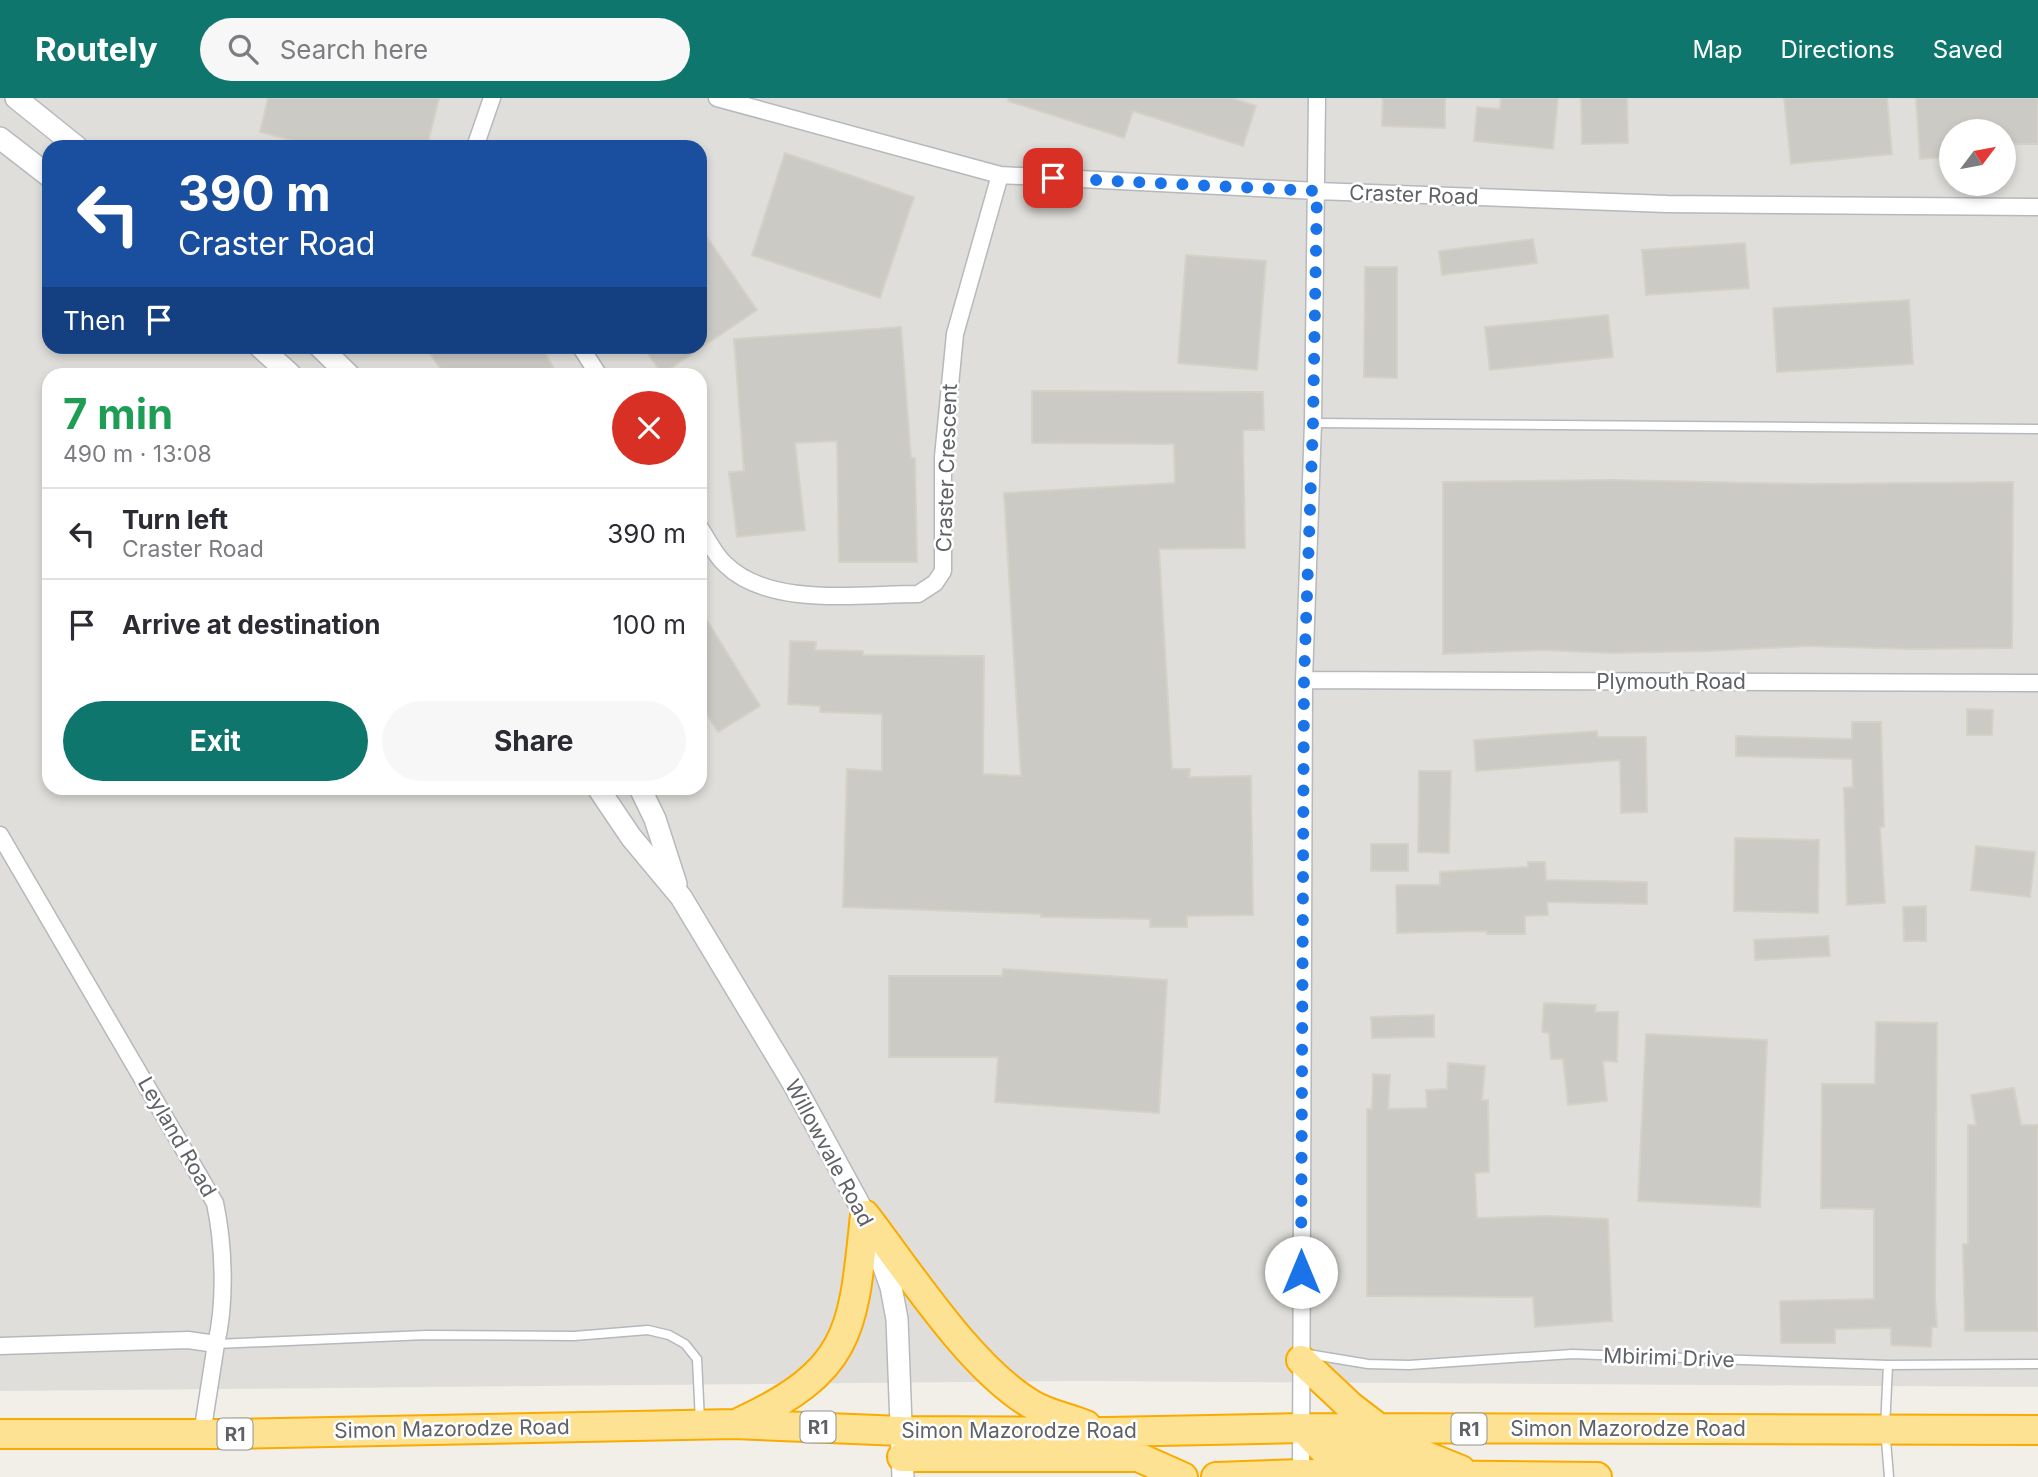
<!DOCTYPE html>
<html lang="en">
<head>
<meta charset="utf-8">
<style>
	:root { --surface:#fff; --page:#f7f7f7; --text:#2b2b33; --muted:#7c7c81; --line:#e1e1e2; --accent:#0f766e }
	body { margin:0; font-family:Inter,sans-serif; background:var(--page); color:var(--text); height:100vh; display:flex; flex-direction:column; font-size:26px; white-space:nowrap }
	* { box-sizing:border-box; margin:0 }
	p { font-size:23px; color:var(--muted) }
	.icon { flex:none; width:38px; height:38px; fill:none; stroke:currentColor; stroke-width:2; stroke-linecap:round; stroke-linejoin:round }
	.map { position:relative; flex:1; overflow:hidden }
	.drawer { position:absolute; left:42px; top:270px; width:665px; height:427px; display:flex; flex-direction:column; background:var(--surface); border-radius:21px; box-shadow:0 4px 10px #0003 }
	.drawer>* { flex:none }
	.guide { position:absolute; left:42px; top:42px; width:665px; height:214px; border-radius:21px; box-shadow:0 4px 10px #0003; background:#1a4fa0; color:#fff; overflow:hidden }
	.needle { width:46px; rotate:58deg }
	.controls { position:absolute; left:1939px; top:21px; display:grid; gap:14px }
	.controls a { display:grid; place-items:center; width:77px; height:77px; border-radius:50%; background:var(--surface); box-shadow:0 4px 10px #0003; font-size:35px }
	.pin { position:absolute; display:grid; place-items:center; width:60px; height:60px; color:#fff; margin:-30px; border-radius:14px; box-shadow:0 4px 10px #0006 }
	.me { position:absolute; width:77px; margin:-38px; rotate:0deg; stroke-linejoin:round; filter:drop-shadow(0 0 5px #0008) }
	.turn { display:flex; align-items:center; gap:24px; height:147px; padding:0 21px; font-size:32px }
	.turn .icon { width:91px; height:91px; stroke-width:2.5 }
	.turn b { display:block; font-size:49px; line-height:60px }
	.then { display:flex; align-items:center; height:66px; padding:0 21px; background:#0003; gap:14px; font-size:26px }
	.round { display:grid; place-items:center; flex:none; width:74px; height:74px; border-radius:37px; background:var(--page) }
	.overview { display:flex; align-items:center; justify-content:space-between; height:119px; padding:0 21px }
	h1 { font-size:42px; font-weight:700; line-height:52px; color:#1e9e55 }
	.cta { display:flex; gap:14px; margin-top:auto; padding:14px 21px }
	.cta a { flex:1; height:80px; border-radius:42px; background:var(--accent); color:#fff; font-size:28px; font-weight:700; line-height:80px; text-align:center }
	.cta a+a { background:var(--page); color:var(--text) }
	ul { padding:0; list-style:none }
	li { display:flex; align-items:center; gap:21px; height:91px; padding:0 21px; border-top:2px solid var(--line) }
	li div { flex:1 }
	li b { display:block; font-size:26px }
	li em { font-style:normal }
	header { display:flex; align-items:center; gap:42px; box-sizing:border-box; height:98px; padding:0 35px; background:var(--accent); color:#fff }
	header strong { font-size:33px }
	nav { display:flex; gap:38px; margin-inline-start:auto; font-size:24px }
	.search { width:490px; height:63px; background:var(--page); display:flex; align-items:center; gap:18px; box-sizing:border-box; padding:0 24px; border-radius:38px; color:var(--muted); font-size:26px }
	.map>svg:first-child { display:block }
	.industrial { fill:#e0deda; fill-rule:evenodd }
	.building { fill:#cccac5; stroke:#d6d1c6; stroke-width:2 }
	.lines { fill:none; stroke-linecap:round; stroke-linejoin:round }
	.lane-casing { stroke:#b5b8bc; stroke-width:11 }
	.street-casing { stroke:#b5b8bc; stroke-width:19 }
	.secondary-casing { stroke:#b6babf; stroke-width:24 }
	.highway-casing { stroke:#f9ab00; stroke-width:32 }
	.lane { stroke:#fff; stroke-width:8 }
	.street { stroke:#fff; stroke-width:16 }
	.secondary { stroke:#fff; stroke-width:21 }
	.highway { stroke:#fde293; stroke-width:28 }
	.route { stroke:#1a73e8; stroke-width:12; stroke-dasharray:0 21.6 }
	.labels { text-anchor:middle; stroke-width:5; stroke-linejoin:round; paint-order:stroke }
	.shield { fill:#fff; stroke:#8f9295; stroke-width:2 }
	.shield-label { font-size:19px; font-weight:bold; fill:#5f6368 }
	.street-label { font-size:21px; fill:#5f6368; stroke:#fff }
</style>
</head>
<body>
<header>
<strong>Routely</strong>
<div class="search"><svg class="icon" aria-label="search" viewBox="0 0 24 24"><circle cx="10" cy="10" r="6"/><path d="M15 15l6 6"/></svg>Search here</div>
<nav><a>Map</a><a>Directions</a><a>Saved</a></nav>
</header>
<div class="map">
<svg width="2038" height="1379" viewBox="0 0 2038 1379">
	<rect width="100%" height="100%" fill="#f1efe8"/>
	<path class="industrial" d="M0 0H2038V1289L1083 1283 0 1293ZM1951 33H2004V86H1951ZM49 49H700V248H49ZM49 276H700V690H49Z"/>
	<path class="building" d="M268 0H439L427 49H318L260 34Z
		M1009 0H1232L1256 8 1243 48 1133 13 1124 40 1008 3Z
		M1383 0H1445V30L1382 28Z
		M1501 0H1558L1553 51 1474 43 1477 9 1500 11Z
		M1581 0H1627L1628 45 1582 46Z
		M1784 0H1887L1892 56 1791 66Z
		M1916 0H2038V46H2004V33H1951V59L1920 61Z
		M785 55 914 99 880 200 752 157Z
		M700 129 757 212 662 276 643 248H700Z
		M1533 141 1537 165 1442 177 1439 153Z
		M1745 145 1749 190 1646 197 1642 152Z
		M1186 157 1266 163 1257 272 1178 265Z
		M1365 169H1397V280L1364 279Z
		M1909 202 1913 266 1777 274 1773 210Z
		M1608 217 1613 259 1490 272 1485 229Z
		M901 229 911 360H915L917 464H839L837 343 795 345 805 432 737 439 729 374 744 373 734 241Z
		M425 248H541L557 276H444Z
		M1032 293 1263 294 1264 332H1243L1245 450 1159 451 1172 671H1190L1189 679 1251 678 1253 817 1187 818V829H1150V821L1041 819V816L843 809 847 671 882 673V616L820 614V608L788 606 790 543 816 544 815 552 863 553V557L984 558 983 676 1021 678 1004 395 1175 385 1174 346 1032 345Z
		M1612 382 1810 386 2013 384 2012 550 1909 551 1808 548 1708 553 1610 555 1543 552 1443 556V384Z
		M700 511 760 608 718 634 700 605Z
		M1967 611 1993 612 1992 637H1967Z
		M1852 624H1881L1884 729H1880L1885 805 1847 807 1844 690 1853 689 1852 661 1736 658V638L1852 641Z
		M1597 633 1598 639H1646L1647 714 1621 715 1620 662 1476 673 1474 642Z
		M1419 673H1451L1449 755 1418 754Z
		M1735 740 1819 742 1818 815 1734 813Z
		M1371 746H1408V773H1371Z
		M1976 748 2035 754 2030 799 1971 792Z
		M1528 764H1545L1546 782 1647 784V806L1547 804 1548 817 1525 818V836H1487V833L1397 835 1396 787H1440V774L1528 769Z
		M1926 808V843H1904L1903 809Z
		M1828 838 1830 858 1755 862 1754 842Z
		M1003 871 1167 882 1159 1015 995 1004 998 959H889V878H1002Z
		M1544 905 1596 907 1595 914H1618L1617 964 1603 963 1607 1003 1568 1007 1563 961H1551L1549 935 1542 934Z
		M1434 917V939L1372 940 1371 919Z
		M1876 924 1937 925 1935 1200 1937 1229H1932L1931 1249 1891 1247V1230L1835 1231V1245H1781L1780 1203 1874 1201V1111L1821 1110 1822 986H1875Z
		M1646 936 1767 942 1760 1109 1638 1103Z
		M1448 965 1485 968 1482 1002H1488L1489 1074 1475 1075 1477 1120 1548 1118 1608 1121 1612 1223 1535 1229 1533 1199 1367 1198V1011H1372L1373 976 1390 977 1388 1011 1427 1010 1426 992 1447 991Z
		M2014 990 2021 1027H2038V1233H1965L1963 1146H1968V1027H1976L1971 997Z"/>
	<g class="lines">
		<defs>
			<path id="lane" d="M1313 325 2038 331
				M216 1246 426 1237 574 1238 648 1232 669 1237 685 1246 697 1261 700 1323
				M1308 1256 1368 1266 1409 1267 1572 1256 1888 1267 2038 1266
				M1888 1267 1885 1330 1889 1379"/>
			<path id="street" d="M717 0 1000 77 1317 93 1667 106 2038 109
				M475 49 492 0
				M580 248 598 276
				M700 430C708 442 715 457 725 466 769 510 859 496 918 496L935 485 943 473V359L955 236 1000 77
				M1304 582 2038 585
				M0 737 215 1105C224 1147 226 1205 216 1246L188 1242 0 1248
				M202 1336 216 1246
				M1301 1376 1304 582 1313 325 1317 0"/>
			<path id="secondary" d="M16 0 77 49
				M0 40 49 78
				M259 248 290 276
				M319 248 348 276
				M598 690 631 739 681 799 793 985 865 1117 891 1189 897 1221 903 1379
				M640 690 655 721 676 786"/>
			<path id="highway" d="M865 1117C909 1174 970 1270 1031 1306 1047 1316 1069 1320 1086 1327
				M1301 1262 1350 1308 1380 1331
				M740 1324C853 1272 853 1231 865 1117
				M1303 1330 1322 1350 1409 1351 1461 1372
				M0 1336H225L734 1326 901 1333 1108 1334 1303 1330 2038 1332
				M902 1359H1138L1183 1379
				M1216 1379 1301 1376 1597 1379"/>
		</defs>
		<use href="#lane" class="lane-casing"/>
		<use href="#street" class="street-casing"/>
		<use href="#secondary" class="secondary-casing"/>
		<use href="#highway" class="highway-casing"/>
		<use href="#lane" class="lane"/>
		<use href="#street" class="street"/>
		<use href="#secondary" class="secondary"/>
		<use href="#highway" class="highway"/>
	</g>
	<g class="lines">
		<path class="route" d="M1053 80 1317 93 1313 325 1304 582 1301 1174"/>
	</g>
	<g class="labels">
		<g class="shield">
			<rect x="800.5" y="1313.5" width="35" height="31" rx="5"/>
			<rect x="1451.5" y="1315.5" width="35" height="31" rx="5"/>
			<rect x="217.5" y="1320.5" width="35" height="31" rx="5"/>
		</g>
		<g class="shield-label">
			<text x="818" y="1336">R1</text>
			<text x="1469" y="1338">R1</text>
			<text x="235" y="1343">R1</text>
		</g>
		<g class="street-label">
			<text transform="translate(1414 97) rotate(2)" y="7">Craster Road</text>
			<text transform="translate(947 370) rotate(-88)" y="7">Craster Crescent</text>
			<text x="1671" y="591">Plymouth Road</text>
			<text transform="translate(177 1039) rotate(60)" y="7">Leyland Road</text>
			<text transform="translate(829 1055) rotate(62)" y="7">Willowvale Road</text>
			<text transform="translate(1669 1260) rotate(2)" y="7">Mbirimi Drive</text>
			<text transform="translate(452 1331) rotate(-1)" y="7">Simon Mazorodze Road</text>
			<text x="1628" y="1338">Simon Mazorodze Road</text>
			<text x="1019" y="1340">Simon Mazorodze Road</text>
		</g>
	</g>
</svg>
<div class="controls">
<a><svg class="needle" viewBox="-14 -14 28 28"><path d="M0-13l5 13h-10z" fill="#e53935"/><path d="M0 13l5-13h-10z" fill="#7c7c81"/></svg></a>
</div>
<div class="pin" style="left:1053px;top:80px;background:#d93025"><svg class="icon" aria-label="arrive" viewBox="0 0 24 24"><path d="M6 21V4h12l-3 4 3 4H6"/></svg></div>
<svg class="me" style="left:1301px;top:1174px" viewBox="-20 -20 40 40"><circle r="19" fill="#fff"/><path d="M0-13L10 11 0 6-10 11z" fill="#1a73e8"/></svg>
<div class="guide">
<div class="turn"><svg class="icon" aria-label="left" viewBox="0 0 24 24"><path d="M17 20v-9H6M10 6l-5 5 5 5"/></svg><div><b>390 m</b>Craster Road</div></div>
<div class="then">Then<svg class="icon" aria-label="arrive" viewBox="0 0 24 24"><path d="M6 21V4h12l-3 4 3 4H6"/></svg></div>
</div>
<section class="drawer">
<div class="overview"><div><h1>7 min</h1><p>490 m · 13:08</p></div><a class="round" style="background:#d93025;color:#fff"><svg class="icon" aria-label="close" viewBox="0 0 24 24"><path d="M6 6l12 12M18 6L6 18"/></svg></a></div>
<ul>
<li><svg class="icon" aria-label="left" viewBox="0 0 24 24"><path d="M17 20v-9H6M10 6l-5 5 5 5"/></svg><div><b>Turn left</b><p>Craster Road</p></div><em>390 m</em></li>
<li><svg class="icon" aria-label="arrive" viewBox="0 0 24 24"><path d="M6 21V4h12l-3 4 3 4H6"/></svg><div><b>Arrive at destination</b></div><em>100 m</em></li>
</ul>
<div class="cta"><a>Exit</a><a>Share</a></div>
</section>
</div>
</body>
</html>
